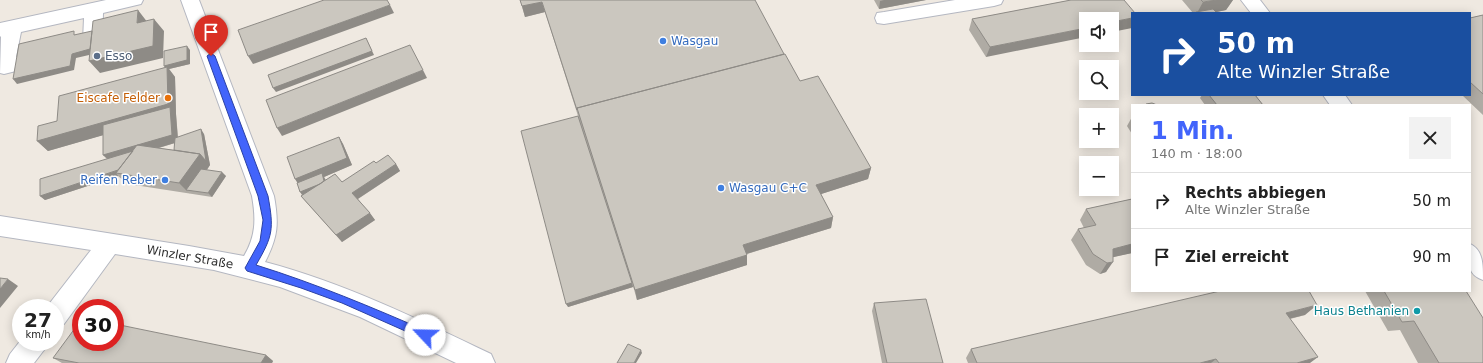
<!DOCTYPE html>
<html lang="de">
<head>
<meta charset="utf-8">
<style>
	:root { --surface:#fff; --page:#f2f2f2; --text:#222; --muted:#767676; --line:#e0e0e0; --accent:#4264fb }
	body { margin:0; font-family:"DejaVu Sans",sans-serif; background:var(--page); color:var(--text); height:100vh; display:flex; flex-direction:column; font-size:15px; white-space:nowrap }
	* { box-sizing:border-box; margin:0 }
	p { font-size:13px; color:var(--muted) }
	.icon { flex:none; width:22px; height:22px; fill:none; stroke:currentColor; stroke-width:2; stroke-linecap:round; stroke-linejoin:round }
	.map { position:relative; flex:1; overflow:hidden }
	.details { position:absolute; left:1131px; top:104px; width:340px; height:188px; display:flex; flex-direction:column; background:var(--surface); border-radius:0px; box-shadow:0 2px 10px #0003 }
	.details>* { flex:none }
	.top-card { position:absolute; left:1131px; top:12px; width:340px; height:84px; border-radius:0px; box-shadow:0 2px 10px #0003; background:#1a4fa0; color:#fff; overflow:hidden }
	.controls { position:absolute; left:1079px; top:12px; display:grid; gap:8px }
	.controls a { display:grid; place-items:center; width:40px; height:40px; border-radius:0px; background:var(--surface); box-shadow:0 2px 10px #0003; font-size:20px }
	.speed { position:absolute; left:12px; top:299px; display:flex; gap:8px; font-size:20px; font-weight:700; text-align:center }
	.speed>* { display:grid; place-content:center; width:52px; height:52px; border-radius:50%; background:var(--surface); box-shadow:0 2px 10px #0003; line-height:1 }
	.speed small { font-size:10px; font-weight:400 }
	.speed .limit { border:6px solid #d22; background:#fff; color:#111 }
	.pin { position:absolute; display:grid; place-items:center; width:34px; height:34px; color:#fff; margin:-41px -17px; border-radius:50% 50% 50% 0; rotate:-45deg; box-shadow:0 0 4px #0007 }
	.pin .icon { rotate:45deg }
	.me { position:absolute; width:44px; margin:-22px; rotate:294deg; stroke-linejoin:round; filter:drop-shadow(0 0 3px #0008) }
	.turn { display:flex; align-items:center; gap:14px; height:84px; padding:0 20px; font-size:18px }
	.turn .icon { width:52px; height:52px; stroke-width:2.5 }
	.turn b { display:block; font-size:28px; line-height:34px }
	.round { display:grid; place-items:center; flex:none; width:42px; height:42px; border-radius:0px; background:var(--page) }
	.head { display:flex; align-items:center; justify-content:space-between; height:68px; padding:0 20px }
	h1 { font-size:24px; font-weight:700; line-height:30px; color:var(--accent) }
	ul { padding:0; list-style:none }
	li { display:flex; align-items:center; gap:12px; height:56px; padding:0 20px; border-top:1px solid var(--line) }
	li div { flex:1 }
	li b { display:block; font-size:15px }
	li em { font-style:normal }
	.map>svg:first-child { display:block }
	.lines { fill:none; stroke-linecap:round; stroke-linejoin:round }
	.minor-casing { stroke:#b4b7c1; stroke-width:2 }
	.minor { fill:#fff; fill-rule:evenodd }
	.wall { fill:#afaba4; fill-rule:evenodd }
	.shaded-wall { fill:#8e8b86 }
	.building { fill:#cbc7bf; stroke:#8e8b86 }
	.route { fill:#4264fb; stroke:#2b41a3 }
	.shop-dot { fill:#3f7fe0; stroke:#fff; stroke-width:1.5 }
	.service-dot { fill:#5c6f8a; stroke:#fff; stroke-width:1.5 }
	.food-dot { fill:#e8710a; stroke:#fff; stroke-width:1.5 }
	.culture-dot { fill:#0f9aa8; stroke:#fff; stroke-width:1.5 }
	.labels { text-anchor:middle; stroke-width:3; stroke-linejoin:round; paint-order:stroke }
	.shop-label { font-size:12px; fill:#366cbe; stroke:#fff; text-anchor:start }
	.service-label { font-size:12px; fill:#4e5e75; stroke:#fff; text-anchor:start }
	.food-label { font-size:12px; fill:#c56008; stroke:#fff; text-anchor:end }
	.street-label { font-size:12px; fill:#2e2e2e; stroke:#fff }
	.culture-label { font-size:12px; fill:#0d838f; stroke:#fff; text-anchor:end }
</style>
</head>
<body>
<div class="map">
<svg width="1483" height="363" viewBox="0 0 1483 363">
	<rect width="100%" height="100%" fill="#efe9e1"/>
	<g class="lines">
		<defs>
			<path id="minor" d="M106 0H143L141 4 103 13 102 46 99 51 86 54 79 52 76 47 79 42 83 41 84 18 21 32 16 57 45 50 52 52 55 57 52 62 4 74 0 73 1 36 0 37V23Z
				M181 0H199L274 196C279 224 278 237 265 262 344 283 418 319 491 354L495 363H456L360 317 280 287 214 270 115 254 64 324 55 327V308H46L91 250 0 236V216L189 246 244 256C256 236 256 219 252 196Z
				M955 0H1003L1001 4 994 6 884 24 877 23 875 18 877 13 884 12Z
				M1241 0H1260L1270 13H1251Z
				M1323 95H1345L1352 105H1330Z
				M1470 244C1483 250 1483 264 1483 280 1465 274 1470 261 1470 244Z
				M21 340V342H48L44 350 34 363H6L10 354Z"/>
		</defs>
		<use href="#minor" class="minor-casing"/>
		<use href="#minor" class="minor"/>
	</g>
	<path class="wall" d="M520 0 784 54 800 81 871 168 868 179 821 194 833 217 831 228 747 254V265L637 300 633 286V287L568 307 578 116 545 12 525 17Z
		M874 0H926L879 9Z
		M1071 0 986 57 969 30 972 19Z
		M1182 0H1233L1226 10 1216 12 1217 13H1193Z
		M1483 15V115L1462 95H1470V18Z
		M190 50V64L169 69 175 77 176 114 178 137 204 134 210 165 207 170 226 176 212 197 128 184 118 176 45 200 40 196 107 159 103 155V135L48 151 37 141 57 121 165 67 164 66ZM175 143 174 150 159 148Z
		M1202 95H1255L1263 105H1205L1200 98Z
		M1132 117V134L1127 126Z
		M339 137 343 144 352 165 324 177 326 180 342 182 376 163 396 164 400 171 358 199 375 220 342 242 307 203 301 196 302 195 297 183Z
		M1132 199V253L1113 257 1106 272 1100 274 1086 265 1071 240 1078 229 1084 228 1080 220 1086 209Z
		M1365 291H1466L1483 363H1418L1400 330 1388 331Z
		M874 303 943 363H882L872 311Z
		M1305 315 1290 319 1310 363H968L966 358 971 349Z
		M266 355 273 361 272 363H62L53 358Z"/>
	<path class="shaded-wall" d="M884 0H926L879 9 880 1Z
		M1217 0H1233L1226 10 1212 13H1197L1203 2Z
		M542 2 545 12 525 17 522 6Z
		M390 5 394 13 253 64 248 56Z
		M138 10 148 23H137Z
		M1132 18V28L1112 32V22Z
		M154 19 164 31 163 58 100 73 89 61Z
		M1086 28V37L986 57 990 47Z
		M99 29 102 52 76 58 74 70 17 84 13 79 72 54Z
		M366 38 374 55 276 92 273 88Z
		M187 46 190 50V64L169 69 175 77 176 114 178 142 111 162 103 155 170 116 48 151 37 141 167 69 164 66Z
		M423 70 427 78 282 136 277 128Z
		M201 129 204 134 210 165 192 191 186 190 190 194 179 183Z
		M339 137 343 144 352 165 324 177 328 186 303 196 300 192V187L295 179Z
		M396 164 400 171 356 200 352 193Z
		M125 168 116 173 118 176 45 200 40 196Z
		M871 168 868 179 815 196 816 185Z
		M222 172 226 176 212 197 208 193Z
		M370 213 375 220 342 242 336 235Z
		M833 217 831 228 743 255V245Z
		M1132 244V253L1105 259 1113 249Z
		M747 255V265L637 300 635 290Z
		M1113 262 1106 272 1100 274 1107 263Z
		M8 279 18 286 0 308V289Z
		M632 283 633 287 568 307 566 304Z
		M1317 305 1305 315 1275 322 1286 313Z
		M641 350 642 353 636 363H634Z
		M266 355 273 361 272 363H261Z
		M1318 357 1310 363H1297Z
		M1216 359 1211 363H1200Z"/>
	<path class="building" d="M324 0H387L390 5 248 56 238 30Z
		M520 0H755L784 54 577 108V110L542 2 522 6Z
		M1071 0H1124L1135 13H1132V18L1112 22V19H1086V28L990 47 972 19Z
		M1201 0H1217L1203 2Z
		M1213 9 1217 13H1197L1196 12Z
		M138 10 137 23 154 19 153 46 89 61 93 21Z
		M1483 15V94L1470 82V18Z
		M74 31V35L92 31 90 49 72 54 70 66 13 79 19 44Z
		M366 38 372 51 273 88 268 75Z
		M410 45 423 70 277 128 266 100Z
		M187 46V60L164 66V51Z
		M785 54 800 81 818 76 871 168 816 185 833 217 743 245 747 255 635 290 577 108Z
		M167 67 168 104 37 141 38 126 57 121 59 96Z
		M1209 95H1255L1263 105H1217Z
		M1152 103 1157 105H1147L1146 104Z
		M170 107 172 135 103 155V125Z
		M578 116 632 283 566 304 521 131Z
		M201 129 206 161 200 154 174 150 175 138Z
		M339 137 347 158 295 179 287 157Z
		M137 145 200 154 179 183 116 173Z
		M133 151 118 170 40 196V179Z
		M388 155 396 164 352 193 370 213 336 235 301 196 335 174 342 182 374 161 376 163Z
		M201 169 222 172 208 193 186 190Z
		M322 173 324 181 320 184 300 192 297 183Z
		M1132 199V244L1113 249V262L1107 263 1093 254 1078 229 1096 225 1086 209Z
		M0 278 8 279 0 289Z
		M1220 291H1309L1317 305 1286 313 1318 357 1297 363H1219L1216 359 1200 363H977L971 349Z
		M1384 291H1466L1483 318V363H1439L1414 321 1402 322Z
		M926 299 943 363H887L874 303Z
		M81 320V342H115V324L266 355 261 363H79L53 358Z
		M628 344 641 350 634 363H617Z"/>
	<path class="route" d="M211 53 215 56 268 196C274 229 273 236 256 265 317 284 371 307 429 332L430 335 429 338 425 340 421 338 342 303 301 288 247 271 245 268 260 241 263 220 258 196 207 56Z"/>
	<g class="shop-dot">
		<circle cx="663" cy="41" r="4"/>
		<circle cx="165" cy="180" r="4"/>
		<circle cx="721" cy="188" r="4"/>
	</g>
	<circle class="service-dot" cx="97" cy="56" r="4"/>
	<circle class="food-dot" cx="168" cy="98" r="4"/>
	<circle class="culture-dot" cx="1417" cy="311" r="4"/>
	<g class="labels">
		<g class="shop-label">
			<text x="671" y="45">Wasgau</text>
			<text x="157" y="184" text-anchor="end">Reifen Reber</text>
			<text x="729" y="192">Wasgau C+C</text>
		</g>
		<g class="service-label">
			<text x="105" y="60">Esso</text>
		</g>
		<g class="food-label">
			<text x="160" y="102">Eiscafe Felder</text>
		</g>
		<g class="street-label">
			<text transform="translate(190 257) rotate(10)" y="4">Winzler Straße</text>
		</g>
		<g class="culture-label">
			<text x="1409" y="315">Haus Bethanien</text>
		</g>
	</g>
</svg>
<div class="controls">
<a><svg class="icon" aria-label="sound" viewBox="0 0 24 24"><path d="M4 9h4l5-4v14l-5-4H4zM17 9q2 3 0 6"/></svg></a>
<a><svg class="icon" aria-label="search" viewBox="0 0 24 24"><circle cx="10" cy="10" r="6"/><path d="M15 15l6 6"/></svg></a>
<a>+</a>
<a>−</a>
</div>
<div class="speed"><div>27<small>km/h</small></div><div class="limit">30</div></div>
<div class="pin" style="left:211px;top:56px;background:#d93025"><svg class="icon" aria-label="arrive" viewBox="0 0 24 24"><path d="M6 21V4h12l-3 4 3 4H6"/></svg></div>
<svg class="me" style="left:425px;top:335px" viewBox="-20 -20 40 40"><circle r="19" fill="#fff"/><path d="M0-13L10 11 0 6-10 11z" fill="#4264fb"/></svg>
<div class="top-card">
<div class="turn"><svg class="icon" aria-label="right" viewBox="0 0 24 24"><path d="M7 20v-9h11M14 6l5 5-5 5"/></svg><div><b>50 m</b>Alte Winzler Straße</div></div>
</div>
<section class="details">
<div class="head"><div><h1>1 Min.</h1><p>140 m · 18:00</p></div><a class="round"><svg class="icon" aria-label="close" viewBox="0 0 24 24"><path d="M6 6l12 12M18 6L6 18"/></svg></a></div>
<ul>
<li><svg class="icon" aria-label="right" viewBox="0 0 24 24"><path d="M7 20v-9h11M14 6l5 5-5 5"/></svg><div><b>Rechts abbiegen</b><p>Alte Winzler Straße</p></div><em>50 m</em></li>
<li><svg class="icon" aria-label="arrive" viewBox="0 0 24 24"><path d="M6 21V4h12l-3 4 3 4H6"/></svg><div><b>Ziel erreicht</b></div><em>90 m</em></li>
</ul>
</section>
</div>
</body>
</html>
